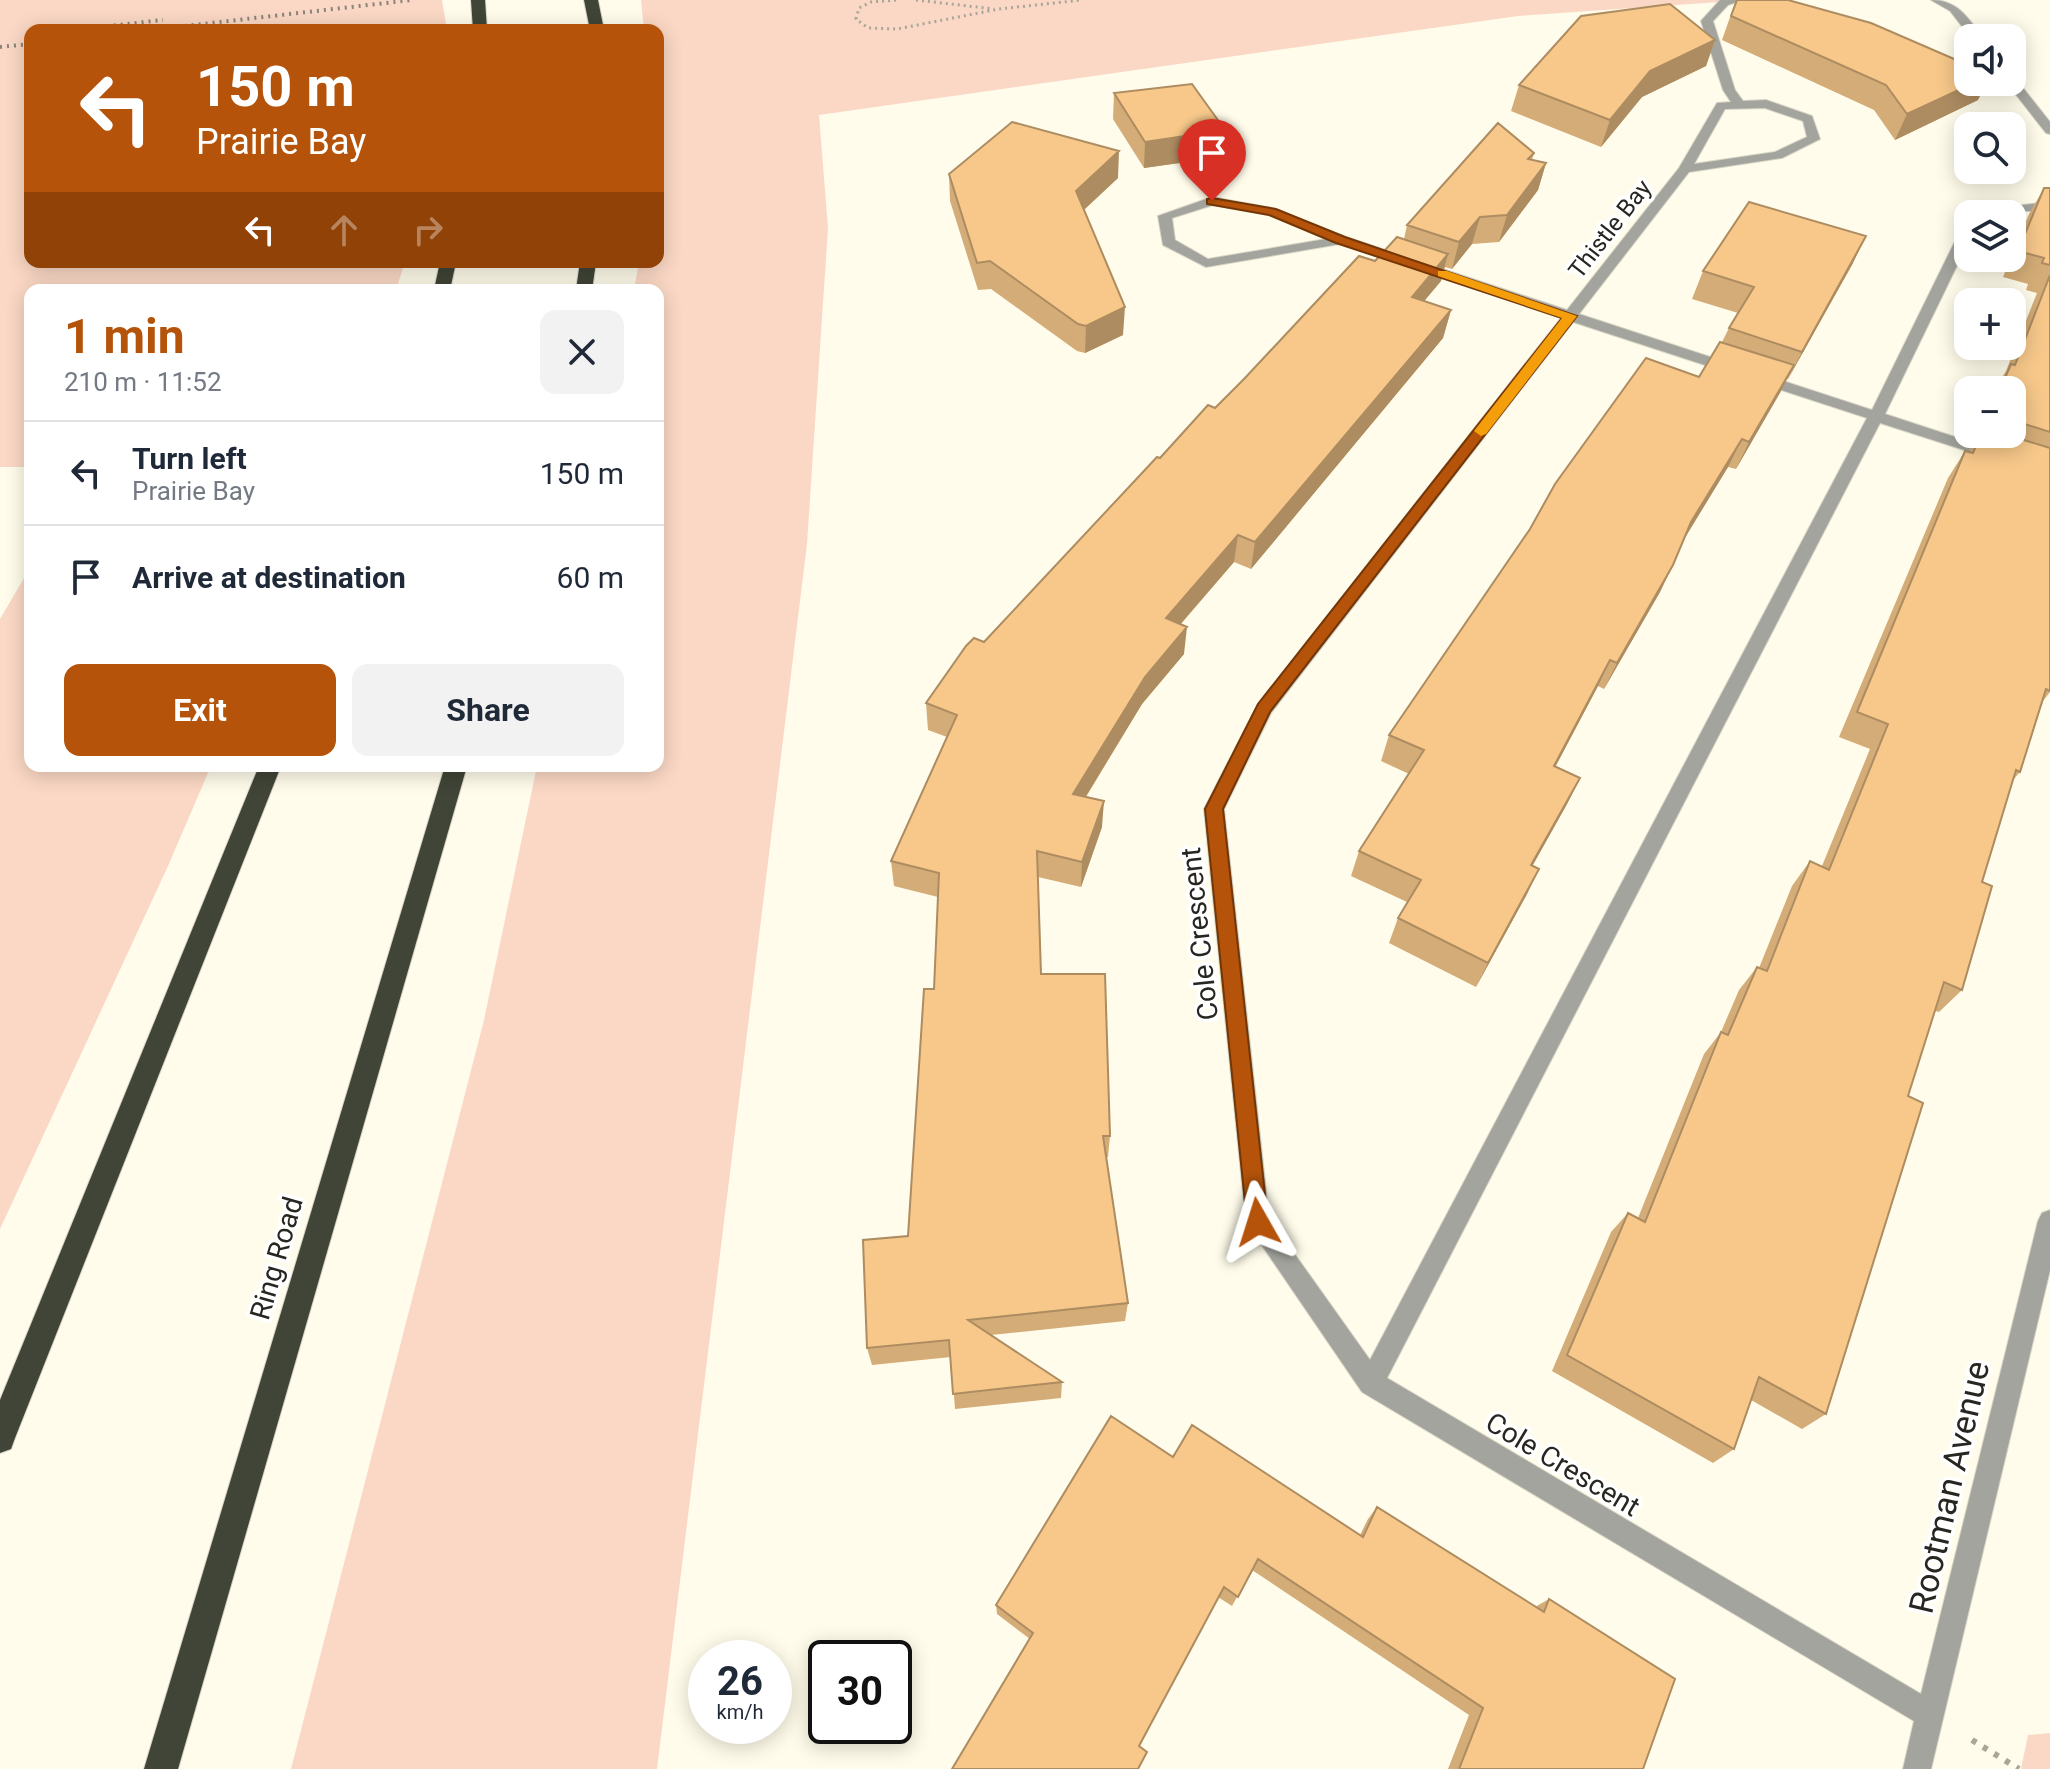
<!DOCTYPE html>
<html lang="en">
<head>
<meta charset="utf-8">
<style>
	:root { --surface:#fff; --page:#f2f2f3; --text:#1f2937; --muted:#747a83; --line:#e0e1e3; --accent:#b45309 }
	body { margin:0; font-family:Roboto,sans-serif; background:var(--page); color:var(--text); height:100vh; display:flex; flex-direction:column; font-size:30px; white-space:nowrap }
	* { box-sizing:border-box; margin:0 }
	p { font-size:26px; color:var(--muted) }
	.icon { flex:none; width:44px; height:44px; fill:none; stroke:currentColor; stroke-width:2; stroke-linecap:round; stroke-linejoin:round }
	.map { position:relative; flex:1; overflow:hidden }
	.details { position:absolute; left:24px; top:284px; width:640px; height:488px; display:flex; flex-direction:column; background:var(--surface); border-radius:16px; box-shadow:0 4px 20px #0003 }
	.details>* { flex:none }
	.banner { position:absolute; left:24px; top:24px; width:640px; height:244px; border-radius:16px; box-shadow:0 4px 20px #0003; background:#b45309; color:#fff; overflow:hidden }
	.buttons { position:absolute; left:1954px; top:24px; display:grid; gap:16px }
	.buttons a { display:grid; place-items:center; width:72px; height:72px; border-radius:16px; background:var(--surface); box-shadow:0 4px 20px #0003; font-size:40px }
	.speed { position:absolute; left:688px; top:1640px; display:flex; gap:16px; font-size:40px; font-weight:700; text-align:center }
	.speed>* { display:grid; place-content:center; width:104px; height:104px; border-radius:50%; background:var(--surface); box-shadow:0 4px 20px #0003; line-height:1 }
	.speed small { font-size:20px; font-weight:400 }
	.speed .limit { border:4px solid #111; border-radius:12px; background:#fff; color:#111 }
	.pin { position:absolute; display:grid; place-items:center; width:68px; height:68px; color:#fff; margin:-82px -34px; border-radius:50% 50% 50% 0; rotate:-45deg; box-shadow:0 0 8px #0007 }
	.pin .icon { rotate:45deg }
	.me { position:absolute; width:88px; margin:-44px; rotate:354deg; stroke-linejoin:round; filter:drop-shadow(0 0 6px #0008) }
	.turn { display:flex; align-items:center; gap:28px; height:168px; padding:0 40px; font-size:36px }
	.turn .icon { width:104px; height:104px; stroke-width:2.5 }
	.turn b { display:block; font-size:56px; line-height:68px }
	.lanes { display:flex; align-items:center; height:76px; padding:0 40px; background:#0003; justify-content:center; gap:40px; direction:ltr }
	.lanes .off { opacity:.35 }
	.round { display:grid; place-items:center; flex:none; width:84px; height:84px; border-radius:16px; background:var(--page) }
	.headline { display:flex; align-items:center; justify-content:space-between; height:136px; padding:0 40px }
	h1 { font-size:48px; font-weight:700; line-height:60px; color:var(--accent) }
	.button { display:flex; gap:16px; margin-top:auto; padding:16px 40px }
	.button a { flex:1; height:92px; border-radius:16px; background:var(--accent); color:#fff; font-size:32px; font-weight:700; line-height:92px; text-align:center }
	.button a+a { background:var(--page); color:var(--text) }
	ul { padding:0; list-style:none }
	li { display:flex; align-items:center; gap:24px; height:104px; padding:0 40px; border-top:2px solid var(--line) }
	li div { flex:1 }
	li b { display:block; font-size:30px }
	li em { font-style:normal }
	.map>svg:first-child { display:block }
	.green { fill:#fbd8c5 }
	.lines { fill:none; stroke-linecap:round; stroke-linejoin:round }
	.minor-casing { stroke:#d8d5c6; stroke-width:2 }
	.highway-casing { stroke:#d8d5c6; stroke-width:2 }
	.path-far1 { stroke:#a8a699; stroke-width:3; stroke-dasharray:2 4; stroke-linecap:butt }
	.path { stroke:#a8a699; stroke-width:6; stroke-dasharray:5 8; stroke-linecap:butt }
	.minor { fill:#a2a49d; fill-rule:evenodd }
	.highway { fill:#404537; fill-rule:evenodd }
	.rail { stroke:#87857a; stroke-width:4; stroke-dasharray:2 5; stroke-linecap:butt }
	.wall { fill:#d4ac77 }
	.shaded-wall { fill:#ad8c61 }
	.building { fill:#f7c88a; stroke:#ad8c61; stroke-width:2 }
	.route { fill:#b45309; stroke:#753606; stroke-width:2 }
	.slow { fill:#f59e0b }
	.labels { text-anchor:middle; stroke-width:7; stroke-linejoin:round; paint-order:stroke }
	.far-street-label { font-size:24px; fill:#272620; stroke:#fff }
	.street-label { font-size:28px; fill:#272620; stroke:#fff }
	.near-street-label { font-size:34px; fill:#272620; stroke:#fff }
</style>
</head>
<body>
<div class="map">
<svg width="2050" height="1769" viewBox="0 0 2050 1769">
	<rect width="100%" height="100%" fill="#fffceb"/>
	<path class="green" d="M0 0H442L447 30H30V262H405L396 290H30V467H0Z
		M641 0H1749L1518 16 819 115 828 228 807 544 657 1769H291L484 1020 537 766H658V290H634L639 262H658V30H644Z
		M30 568V766H211L168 866 0 1229V619Z
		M2050 1733V1769H2021L2028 1735Z"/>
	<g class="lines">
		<defs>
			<path id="minor" d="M1720 0H1743L1728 5 1713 21 1735 90 1743 101 1766 100 1812 116 1820 139 1782 158 1689 172 1579 314 1872 410 1961 229 1968 225V243L1885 414 2001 452 2003 455 1995 460 1989 458 1880 423 1387 1378 1921 1694 2038 1221 2042 1213 2050 1210V1270L1931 1769H1903L1914 1721 1362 1392 1246 1222 1204 809 1258 704 1561 318 1340 244 1206 267 1163 245 1158 216 1212 197 1272 208 1346 237 1567 310 1679 168 1717 103 1731 102 1723 90 1701 21ZM1765 108 1803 121 1807 137 1775 152 1694 164 1725 109ZM1213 205 1269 215 1326 239 1208 259 1175 240 1172 218ZM1573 322 1867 418 1370 1360 1269 1218 1224 809 1271 713Z
				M1931 0C1958 0 1968 18 1983 38H1971L1950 11Z
				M2012 78 2016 79 2050 122V134L2046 133 2006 82H2012Z
				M2050 202V210L1968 214 1975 210Z"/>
			<path id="highway" d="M471 0H485L487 30H473Z
				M584 0H598L604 30H590Z
				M440 262H456L450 290H434Z
				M580 262H596L592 290H576Z
				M259 766H281L15 1438 11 1449 0 1453V1400Z
				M445 766H467L178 1769H144Z"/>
		</defs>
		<use href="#minor" class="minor-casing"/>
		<use href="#highway" class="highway-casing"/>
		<path class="path-far1" d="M896 0 871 2 859 8 856 19 868 28 897 29 999 9 1082 0
			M916 0 994 9"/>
		<path class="path" d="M1972 1740 2019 1769"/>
		<use href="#minor" class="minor"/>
		<use href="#highway" class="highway"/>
		<path class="rail" d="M72 30 163 20
			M150 30 412 0
			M0 47 30 44"/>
	</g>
	<path class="wall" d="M1736 0 1978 100 1895 140 1874 110 1722 40Z
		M1715 40 1706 66 1642 97 1601 147 1511 111 1519 85Z
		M1114 93 1222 157 1144 168 1113 119Z
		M1534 153 1532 160 1546 163 1538 190 1499 242 1472 244 1452 269 1445 267 1441 281 1424 301 1451 310 1443 338 1251 569 1234 562 1181 624 1184 654 1142 704 1086 797 1102 827 1081 887 1038 877 1041 974 1110 1136 1108 1157H1106L1128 1303 1125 1321 991 1335 1062 1382 1061 1398 955 1409 951 1357 872 1365 867 1348 908 1236 934 989 938 897 894 886 891 861 947 737 928 730 926 703 1160 458 1375 261 1404 239 1407 225Z
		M949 174 1118 178 1084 210 1123 335 1085 353 1077 351 991 289 978 290 950 201Z
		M2044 188H2050V692L2043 701 2020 772 2013 780 1982 882 1962 990 1939 1012 1935 1011 1908 1096 1826 1414 1802 1429 1751 1400 1734 1449 1713 1463 1552 1371 1611 1232 1628 1213 1638 1218 1704 1054 1721 1032 1739 990 1757 967 1759 968 1792 886 1810 861 1822 866 1870 749 1839 737 1948 478 1965 451 1968 452 1976 441 1973 440 1976 434H2012V390H1994L2006 371 2037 293 2026 290 2028 284 2003 277 2011 258H2012V254L2029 214Z
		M1853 263 1788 379H1787L1736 469 1728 467 1683 541 1660 592 1604 689 1598 686 1555 767 1580 778 1567 804 1532 866 1527 894 1476 987 1389 943 1398 918 1407 902 1351 876 1359 851 1409 774 1381 761 1389 735 1699 377 1722 342 1729 328 1738 313 1692 299 1703 271Z
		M1173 1457 1360 1535 1368 1519 1377 1507 1535 1607 1549 1599 1643 1769H1448L1469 1715 1252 1570 1232 1606 1218 1597 1139 1746 1138 1769 1030 1639 997 1614 996 1605Z"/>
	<path class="shaded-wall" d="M1715 40 1706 66 1642 97 1601 147 1610 120 1650 71Z
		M1976 82H1987L1978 100 1895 140 1907 114Z
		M1225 130 1222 157 1144 168 1145 142Z
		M1119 151 1118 178 1075 218 1076 191Z
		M1546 163 1538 190 1499 242 1507 215Z
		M1480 217 1472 244 1452 269 1459 242Z
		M1866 236 1853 263 1788 379 1802 352Z
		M1448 254 1441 281 1405 324 1412 297Z
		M1125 307 1123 335 1085 353 1086 326Z
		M1451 310 1443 338 1251 569 1255 542Z
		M1794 365 1780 393 1736 469 1749 442Z
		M1742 439 1728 467 1678 549 1691 522Z
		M1238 535 1234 562 1163 644 1166 618Z
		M1673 565 1660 592 1604 689 1617 663Z
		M1187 627 1184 654 1142 704 1072 819 1073 794 1145 677Z
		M1610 660 1598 686 1542 792 1554 766Z
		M1580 778 1567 804 1519 890 1531 865Z
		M1104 801 1102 827 1081 887 1082 862Z
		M1539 869 1527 894 1476 987 1488 963Z"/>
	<path class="building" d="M1737 0H1788L1871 23 1968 65V82H1976L1907 114 1886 85 1731 16Z
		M1670 4 1715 40 1650 71 1610 120 1519 85 1581 16Z
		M1192 84 1225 130 1145 142 1114 93Z
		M1012 122 1119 151 1076 191 1125 307 1086 326 1078 324 990 261 977 263 949 174Z
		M1498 123 1534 153 1528 159 1546 163 1507 215 1480 217 1459 242 1407 225Z
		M2044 188H2050V265L2042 263 2044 258 2018 251Z
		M1749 202 1866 236 1802 352 1729 328 1754 287 1703 271Z
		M1397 237 1448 254 1412 297 1451 310 1255 542 1238 535 1166 618 1187 627 1145 677 1073 794 1104 801 1082 862 1037 851 1041 974H1105L1110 1136H1103L1128 1303 968 1320 1062 1382 953 1394 949 1340 867 1348 863 1240 908 1236 924 989H934L939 873 891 861 957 715 926 703 966 646 974 638 984 642 1157 457 1160 458 1208 405 1215 408 1244 379 1359 256 1375 261Z
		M2050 275V432L2012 420V390H2000L2011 364 2015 365Z
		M1720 342 1794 365 1749 442 1742 439 1691 522 1673 565 1617 663 1610 660 1554 766 1580 778 1531 865 1539 869 1488 963 1398 918 1421 880 1359 851 1424 750 1389 735 1530 529 1555 484 1646 358 1699 377Z
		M1981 434H2004L2050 448V691L2046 689 2020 772 2016 770 1982 882 1992 886 1962 990 1944 982 1908 1096 1923 1103 1826 1414 1759 1377 1734 1449 1567 1355 1628 1213 1645 1222 1721 1032 1728 1035 1757 967 1767 971 1810 861 1829 870 1888 724 1857 712 1965 451 1973 453Z
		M1111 1416 1173 1457 1192 1425 1363 1537 1377 1507 1544 1612 1549 1599 1675 1679 1643 1769H1459L1483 1708 1258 1559 1238 1597 1224 1587 1139 1746 1147 1752 1138 1769H952L1033 1633 996 1605Z"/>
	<path class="route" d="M1212 198 1276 209 1345 237 1577 316 1270 712 1223 809 1268 1222 1265 1230 1258 1233 1250 1230 1247 1222 1205 809 1258 704 1562 318 1336 243 1269 215 1207 204V199Z"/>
	<path class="slow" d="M1438 271H1447L1577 316 1486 434 1481 436 1474 431 1562 318 1438 276Z"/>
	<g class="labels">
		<g class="far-street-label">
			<text transform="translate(1610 229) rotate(-52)" y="8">Thistle Bay</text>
		</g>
		<g class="street-label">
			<text transform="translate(1199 934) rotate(-96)" y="10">Cole Crescent</text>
			<text transform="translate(276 1258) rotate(-74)" y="10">Ring Road</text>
			<text transform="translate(1563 1464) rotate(31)" y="10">Cole Crescent</text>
		</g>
		<g class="near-street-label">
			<text transform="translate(1949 1487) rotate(-77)" y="12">Rootman Avenue</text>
		</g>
	</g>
</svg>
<div class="buttons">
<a><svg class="icon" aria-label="sound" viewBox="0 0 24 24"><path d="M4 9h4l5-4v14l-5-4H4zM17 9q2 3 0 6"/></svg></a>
<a><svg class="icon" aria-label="search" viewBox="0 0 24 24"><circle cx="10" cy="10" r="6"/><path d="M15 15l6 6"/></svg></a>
<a><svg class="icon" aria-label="layers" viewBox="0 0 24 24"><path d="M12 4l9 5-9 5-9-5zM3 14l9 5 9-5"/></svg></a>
<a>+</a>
<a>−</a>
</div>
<div class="speed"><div>26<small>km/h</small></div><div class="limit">30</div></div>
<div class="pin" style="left:1212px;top:201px;background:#d93025"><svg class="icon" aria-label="arrive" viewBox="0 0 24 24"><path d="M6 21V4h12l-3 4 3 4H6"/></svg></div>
<svg class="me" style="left:1258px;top:1222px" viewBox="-20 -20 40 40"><path d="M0-17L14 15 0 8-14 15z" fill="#b45309" stroke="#fff" stroke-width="4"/></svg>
<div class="banner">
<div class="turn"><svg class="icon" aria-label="left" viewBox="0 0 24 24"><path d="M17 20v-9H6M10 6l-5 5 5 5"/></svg><div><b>150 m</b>Prairie Bay</div></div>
<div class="lanes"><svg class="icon" aria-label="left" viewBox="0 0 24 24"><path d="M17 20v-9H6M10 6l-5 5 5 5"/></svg><svg class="icon off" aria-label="ahead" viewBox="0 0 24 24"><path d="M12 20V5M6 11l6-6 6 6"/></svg><svg class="icon off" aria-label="right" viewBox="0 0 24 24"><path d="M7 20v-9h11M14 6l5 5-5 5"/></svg></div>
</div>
<section class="details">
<div class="headline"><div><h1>1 min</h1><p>210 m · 11:52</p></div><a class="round"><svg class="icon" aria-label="close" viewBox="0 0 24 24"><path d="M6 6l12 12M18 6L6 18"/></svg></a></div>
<ul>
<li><svg class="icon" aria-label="left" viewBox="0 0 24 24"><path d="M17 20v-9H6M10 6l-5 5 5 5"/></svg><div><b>Turn left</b><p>Prairie Bay</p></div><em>150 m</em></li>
<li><svg class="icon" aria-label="arrive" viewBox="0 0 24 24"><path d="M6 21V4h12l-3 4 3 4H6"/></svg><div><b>Arrive at destination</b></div><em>60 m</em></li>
</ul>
<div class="button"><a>Exit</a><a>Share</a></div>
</section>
</div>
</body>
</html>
